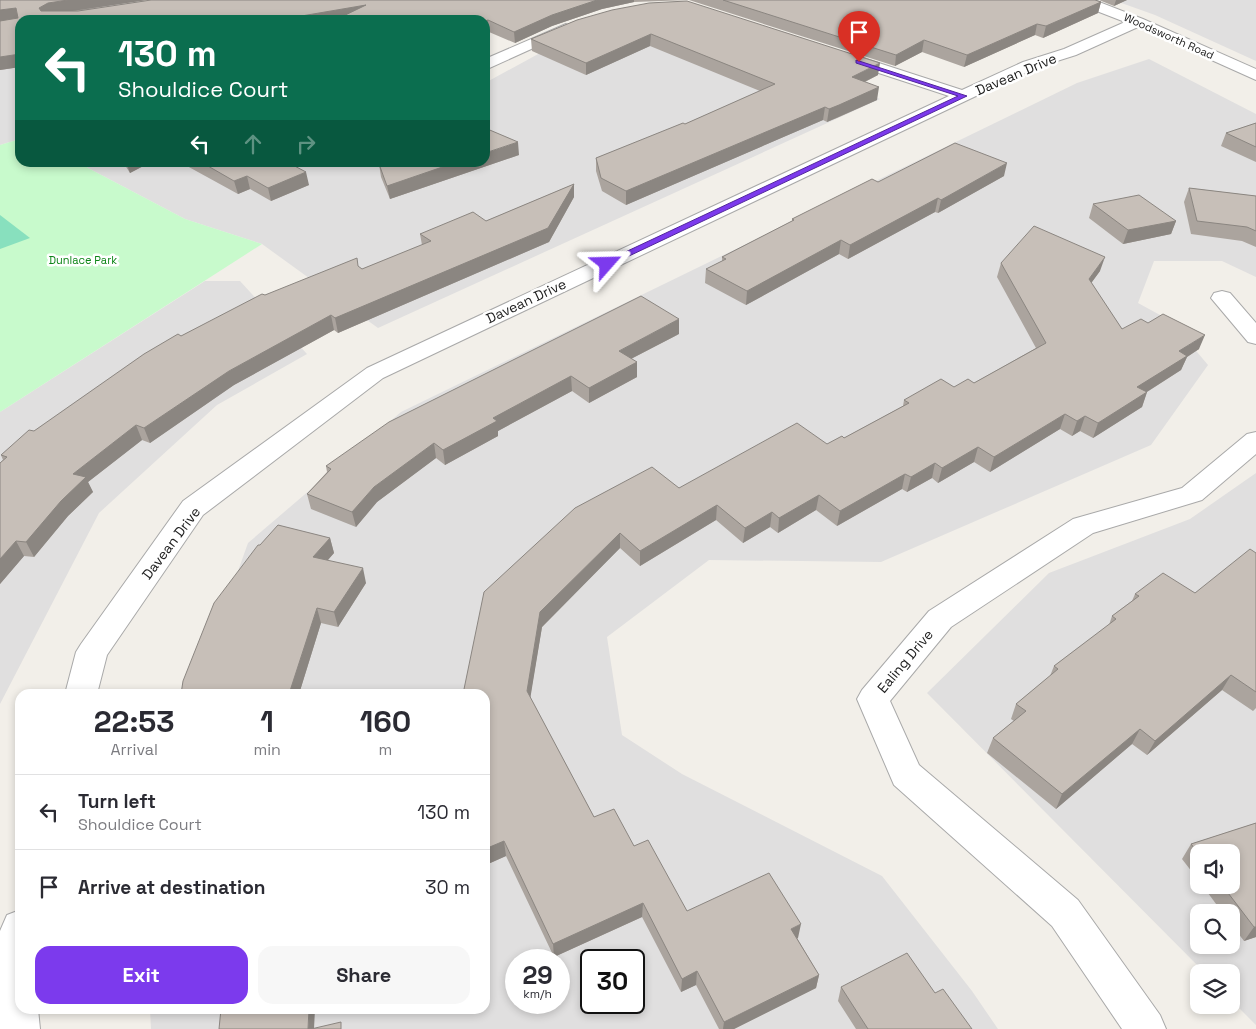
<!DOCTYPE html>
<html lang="en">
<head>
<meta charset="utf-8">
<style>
	:root { --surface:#fff; --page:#f7f7f7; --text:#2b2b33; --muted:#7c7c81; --line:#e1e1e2; --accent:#7c3aed }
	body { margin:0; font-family:"Space Grotesk",sans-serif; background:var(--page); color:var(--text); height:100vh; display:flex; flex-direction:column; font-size:19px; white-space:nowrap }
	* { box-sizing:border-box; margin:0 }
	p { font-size:16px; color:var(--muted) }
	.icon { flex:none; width:28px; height:28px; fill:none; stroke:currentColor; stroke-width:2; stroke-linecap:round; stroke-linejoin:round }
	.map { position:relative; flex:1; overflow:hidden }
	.side { position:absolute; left:15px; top:689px; width:475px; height:325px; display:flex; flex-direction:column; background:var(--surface); border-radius:15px; box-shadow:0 2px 8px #0003 }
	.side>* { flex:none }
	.guide { position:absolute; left:15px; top:15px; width:475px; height:152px; border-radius:15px; box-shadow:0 2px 8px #0003; background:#0b6e4f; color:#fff; overflow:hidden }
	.tools { position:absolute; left:1190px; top:844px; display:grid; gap:10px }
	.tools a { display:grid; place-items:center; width:50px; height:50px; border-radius:10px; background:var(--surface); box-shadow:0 2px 8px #0003; font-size:25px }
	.speed { position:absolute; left:505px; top:949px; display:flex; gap:10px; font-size:25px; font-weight:700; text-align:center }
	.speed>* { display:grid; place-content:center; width:65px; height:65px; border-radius:50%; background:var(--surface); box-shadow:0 2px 8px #0003; line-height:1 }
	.speed small { font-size:12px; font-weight:400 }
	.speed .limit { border:2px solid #111; border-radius:8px; background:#fff; color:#111 }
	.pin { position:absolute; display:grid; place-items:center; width:42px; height:42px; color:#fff; margin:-51px -21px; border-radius:50% 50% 50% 0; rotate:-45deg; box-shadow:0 0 5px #0007 }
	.pin .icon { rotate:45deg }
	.me { position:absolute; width:55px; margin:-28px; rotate:65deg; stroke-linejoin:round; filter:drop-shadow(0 0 4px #0008) }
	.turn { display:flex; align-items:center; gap:18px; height:105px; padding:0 20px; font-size:22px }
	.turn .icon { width:65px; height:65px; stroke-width:2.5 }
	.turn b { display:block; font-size:35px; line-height:42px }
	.lanes { display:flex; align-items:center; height:48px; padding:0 20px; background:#0003; justify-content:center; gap:25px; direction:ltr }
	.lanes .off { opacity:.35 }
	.eta { display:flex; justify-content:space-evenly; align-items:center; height:85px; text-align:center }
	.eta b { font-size:30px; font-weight:600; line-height:35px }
	.action { display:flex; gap:10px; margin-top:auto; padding:10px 20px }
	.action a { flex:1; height:58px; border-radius:15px; background:var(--accent); color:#fff; font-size:20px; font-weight:600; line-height:58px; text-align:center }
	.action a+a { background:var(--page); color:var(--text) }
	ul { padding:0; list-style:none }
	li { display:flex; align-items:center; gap:15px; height:75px; padding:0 20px; border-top:1px solid var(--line) }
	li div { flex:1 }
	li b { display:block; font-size:19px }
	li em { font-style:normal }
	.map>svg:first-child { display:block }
	.residential { fill:#e0dfdf; fill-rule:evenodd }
	.park { fill:#c8facc }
	.pitch { fill:#88e0be }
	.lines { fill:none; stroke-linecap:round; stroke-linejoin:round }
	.minor-casing { stroke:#a9a9a9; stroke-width:2 }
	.minor { fill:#fff; fill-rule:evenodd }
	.wall { fill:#aba49e }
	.shaded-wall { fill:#8b8681 }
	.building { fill:#c7bfb8; stroke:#8b8681 }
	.route { fill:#7c3aed; stroke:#51269a }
	.labels { text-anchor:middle; stroke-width:5; stroke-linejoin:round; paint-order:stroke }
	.far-street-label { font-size:11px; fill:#222; stroke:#fff }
	.far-park-label { font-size:11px; fill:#0c8416; stroke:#fff }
	.street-label { font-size:14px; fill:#222; stroke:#fff }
</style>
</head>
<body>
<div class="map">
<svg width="1256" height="1029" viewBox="0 0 1256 1029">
	<rect width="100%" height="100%" fill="#f2efe9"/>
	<path class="residential" d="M1113 0H1256V61L1155 15Z
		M657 13 880 99 378 328 262 244 185 219 88 168 83 163 485 162V83L573 35Z
		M20 31V139L0 145V34Z
		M1149 59 1256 114V277L1222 261H1154L1138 303 1171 321 1208 365 1151 445 881 562 709 560 607 637 622 735 682 774 882 876 972 991 998 1029H151L150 1009H485V694H194L248 543 401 412 1077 83ZM516 960H559V1002H516ZM591 960H634V1002H591Z
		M205 281H240L307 354 217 405 99 513 0 704V412Z
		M1256 473V1025L1231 1000V972H1204L927 693 1049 573 1190 519ZM1199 852H1231V885H1199ZM1199 912H1231V945H1199Z"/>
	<path class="park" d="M20 139V162L83 163 88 168 185 219 262 244 0 412V145Z"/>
	<path class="pitch" d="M0 215 30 238 0 249Z"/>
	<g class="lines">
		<defs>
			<path id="minor" d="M1074 0H1094L1143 19 1256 69V80L1138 27 1076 55 1035 68 383 378 203 515 107 655 97 694H65L76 652 81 644 183 501 367 368 949 96 839 60 837 57 839 54H851L962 90 1023 62 1064 49 1125 22 1076 3Z
				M566 24 573 28 571 31 485 70V59Z
				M1222 291 1230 293 1256 323V344L1248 342 1211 298 1214 293Z
				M1256 432V454L1202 500 1093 533 951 627 890 701 919 765 1078 900 1160 1015 1166 1029H1122L1052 926 894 785 857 699 862 690 929 611 1073 519 1182 488 1247 434Z
				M20 910V1009H38L40 1029H0V931L7 915Z"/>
		</defs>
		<use href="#minor" class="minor-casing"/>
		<use href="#minor" class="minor"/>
	</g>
	<path class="wall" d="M0 0H147L76 11 151 0H1095L1101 2 1098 13 1043 38 1035 35 964 67 922 52 895 66 689 0 634 2 602 9 552 26 515 43 489 32 485 20H20V67L0 70Z
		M1099 0H1127L1114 6Z
		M577 20 878 75 865 82 877 100 837 118 827 122 823 120 626 205 602 191 596 171V158L685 124 760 91 650 46 586 75 532 51 531 39Z
		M1256 123V162L1221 146 1226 133Z
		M519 155 390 199 381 177 379 164Z
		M123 162H151L130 173Z
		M186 162H287L309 185 271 201 250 189 238 194 187 166Z
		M1004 176 938 213 935 212 848 259 839 254 746 305 705 283 706 269 722 261V257L792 221V219L878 182Z
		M574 184V197L549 242 338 333 334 330 234 385 150 443 142 440 88 482 93 492 68 516 34 557 24 556 0 584V463L3 460 1 455 34 431 181 336 265 295 359 267 362 269 422 245 420 234 486 221Z
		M1189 188 1256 196V247L1242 241 1191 234 1184 202Z
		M1093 204 1176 221 1171 234 1123 244 1089 218Z
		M1001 263 1100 271 1091 283 1122 329 1199 349 1187 357 1181 370 1147 392 1142 407 1093 438 1080 431 1072 436 1060 429 990 472 974 462 938 483 932 478 907 492 902 489 837 526 816 510 778 533 770 527 743 543 716 520 640 566 620 548 542 627 530 697 594 817 634 846 687 911 798 938H797L819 975 816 988 734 1029H719L696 985 681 992 642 917 554 957 506 856 488 864 485 858 484 592 679 488 827 444 844 438 903 406 904 400 954 387 974 383 1036 348 997 277Z
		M679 334 631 359 637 362V377L589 403 572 391 498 431V436L445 465 436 458 377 502 356 527 311 509 307 494 327 472 326 466Z
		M330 538 334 553 328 560 366 583 338 627 321 623 299 694H181L260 545Z
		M1256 553V708L1253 711 1222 690 1147 755 1132 744 1056 809 987 753 993 738 1014 721 1011 719 1016 704 1050 676 1054 666 1109 625 1112 616 1132 601 1135 594 1195 593Z
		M1256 823V937L1244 941 1231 924V912H1222L1202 885H1231L1199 852V881L1182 859 1191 844Z
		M841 987 935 993 972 1029H856L838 1001Z
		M163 1009H176L165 1011Z"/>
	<path class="shaded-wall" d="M68 0H147L52 14 43 20 39 8 48 3Z
		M597 0H634V2L602 9 552 26 515 43 514 32 552 15Z
		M1116 0H1127L1114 6Z
		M1101 2 1098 13 1043 38 1046 26Z
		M366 5 346 20H278Z
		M16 8 20 19 0 22V10Z
		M488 20 489 32 485 33V21Z
		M1037 24 1035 35 964 67 967 55Z
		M651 34 650 46 586 75V63Z
		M924 40 922 52 895 66 896 55Z
		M20 54V67L0 70V57Z
		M880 63 878 75 850 89 852 77Z
		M879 87 877 100 827 122 829 109Z
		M825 107 823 120 626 205V191Z
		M518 142 519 155 390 199 387 186 457 162H485V153Z
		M126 162H151L130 173Z
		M1007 163 1004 176 938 213 941 200Z
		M306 172 309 185 271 201 268 188Z
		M247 176 250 189 238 194 234 181Z
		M574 184V197L549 242 338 333 335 318Z
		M938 198 935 212 848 259 850 245Z
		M1176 221 1171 234 1123 244 1128 230Z
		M841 240 839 254 746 305 747 291Z
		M1105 257 1100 271 1084 293 1089 279Z
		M331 315 334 330 234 385 150 443 144 428 229 371Z
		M679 319V334L619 365V351Z
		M1205 335 1199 349 1187 357 1181 370 1131 402 1137 387 1179 351Z
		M637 362V377L589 403V388Z
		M571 376 572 391 498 431V436L445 465 443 450 493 418Z
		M1147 392 1142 407 1093 438 1098 423Z
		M1065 414 1060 429 990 472 994 457Z
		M1085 416 1080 431 1072 436 1077 421Z
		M136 425 142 440 88 482 93 492 68 516 34 557 26 542 73 474Z
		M434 443 436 458 377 502 356 527 352 512 374 487Z
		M978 447 974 462 938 483 942 468Z
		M935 463 932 478 907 492 911 477Z
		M905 474 902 489 837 526 840 511Z
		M819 495 816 510 778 533 779 518Z
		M717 505 716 520 640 566V551Z
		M772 512 770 527 743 543 745 528Z
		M620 533V548L542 627 529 706 527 691 540 612Z
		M330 538 334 553 317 572 313 557Z
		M16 541 24 556 0 584V559Z
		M363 568 366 583 338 627 334 612Z
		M317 608 321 623 299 694H289Z
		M1231 675 1222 690 1147 755 1155 741Z
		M1140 729 1132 744 1056 809 1062 794Z
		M504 841 506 856 488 864 485 849Z
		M643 903 642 917 554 957 553 944Z
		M801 924 798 938 788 943 791 929Z
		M1254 927H1256V937L1244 941Z
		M697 971 696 985 681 992 682 979Z
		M819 975 816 988 734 1029H723L724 1022Z
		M309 1009H315L314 1029H308Z"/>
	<path class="building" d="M0 0H68L48 3 39 8 41 11H78L151 0H597L552 15 514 32 488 20 485 21V20H335L366 5 278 20H20V54L0 57V21L18 18 16 8 0 10Z
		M723 0H1095L1101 2 1046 26 1037 24 967 55 924 40 896 55Z
		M687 1 880 63 852 77 879 87 839 105 829 109 825 107 626 191 601 178 596 158 683 123 685 124 775 84 651 34 586 63 531 39 577 20 612 10 649 3Z
		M1256 123V147L1226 133Z
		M485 128 518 142 485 153Z
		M955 143 1007 163 941 200 938 198 850 245 841 240 747 291 706 269 726 259 722 257 794 220 792 219 872 179 878 182Z
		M201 162H287L306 172 268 188 247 176 234 181Z
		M383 162H457L387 186 379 164Z
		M574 184 548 228 335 318 331 315 229 371 144 428 136 425 73 474 86 477 61 501 26 542 16 541 0 559V463L7 457 1 455 29 430 34 431 144 354 178 334 181 336 262 294 265 295 357 258 358 266 362 269 431 241 420 234 473 212 486 221Z
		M1189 188 1256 196V231L1247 227 1197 221Z
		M1139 195 1176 221 1128 230 1093 204Z
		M1034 226 1105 257 1089 279 1122 329 1141 319 1148 323 1163 314 1205 335 1179 351 1187 356 1137 387 1147 392 1098 423 1085 416 1077 421 1065 414 994 457 978 447 942 468 935 463 911 477 905 474 840 511 819 495 779 518 772 512 745 528 717 505 640 551 620 533 540 612 527 691 594 817 614 809 634 846 648 840 687 911 769 873 801 924 791 929 819 975 724 1022 697 971 682 979 643 903 553 944 504 841 485 849V788L488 787 485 782V694H463L484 592 575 508 652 467 679 488 797 423 827 444 842 436 844 438 909 403 904 400 941 379 954 387 968 379 974 383 1046 343 1001 263Z
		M641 296 679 319 619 351 637 362 589 388 571 376 493 418 497 421 443 450 434 443 374 487 352 512 307 494 331 469 326 466 389 422Z
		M278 525 330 538 313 557 363 568 334 612 317 608 289 694H181L183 681 214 603 258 545H260Z
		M1250 549 1256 553V692L1231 675 1155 741 1140 729 1062 794 993 738 1026 711 1016 704 1058 669 1054 666 1116 619 1112 616 1139 596 1135 594 1163 573 1195 593Z
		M1256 823V927H1254L1222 885H1231V852H1199V854L1191 844Z
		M907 953 935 993 943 989 972 1029H868L841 987Z
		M221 1009H309L308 1029H219Z
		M341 1022V1029H311Z"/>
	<path class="route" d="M856 60 967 96 610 265H604V262L958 96 856 63Z"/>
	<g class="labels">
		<g class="far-street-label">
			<text transform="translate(1169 36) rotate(24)" y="4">Woodsworth Road</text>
		</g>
		<g class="far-park-label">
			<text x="83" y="264">Dunlace Park</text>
		</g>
		<g class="street-label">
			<text transform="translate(1016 74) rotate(-23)" y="5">Davean Drive</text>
			<text transform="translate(526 301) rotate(-25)" y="5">Davean Drive</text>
			<text transform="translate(171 543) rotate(-53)" y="5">Davean Drive</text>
			<text transform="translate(905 661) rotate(-50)" y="5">Ealing Drive</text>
		</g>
	</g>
</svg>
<div class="tools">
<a><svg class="icon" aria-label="sound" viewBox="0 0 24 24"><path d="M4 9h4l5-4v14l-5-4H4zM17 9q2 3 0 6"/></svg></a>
<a><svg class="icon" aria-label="search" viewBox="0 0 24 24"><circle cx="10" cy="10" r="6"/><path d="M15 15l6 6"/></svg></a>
<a><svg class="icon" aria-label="layers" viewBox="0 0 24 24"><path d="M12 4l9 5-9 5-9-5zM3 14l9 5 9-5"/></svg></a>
</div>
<div class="speed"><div>29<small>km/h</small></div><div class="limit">30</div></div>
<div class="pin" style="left:859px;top:62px;background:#d93025"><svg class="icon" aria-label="arrive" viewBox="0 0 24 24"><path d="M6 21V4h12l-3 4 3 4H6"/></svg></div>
<svg class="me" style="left:607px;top:264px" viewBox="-20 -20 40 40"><path d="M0-17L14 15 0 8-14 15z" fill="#7c3aed" stroke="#fff" stroke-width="4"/></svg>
<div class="guide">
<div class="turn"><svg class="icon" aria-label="left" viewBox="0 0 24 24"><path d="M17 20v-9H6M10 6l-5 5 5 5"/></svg><div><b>130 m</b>Shouldice Court</div></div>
<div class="lanes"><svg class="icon" aria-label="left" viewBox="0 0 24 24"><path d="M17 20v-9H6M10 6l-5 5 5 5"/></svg><svg class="icon off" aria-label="ahead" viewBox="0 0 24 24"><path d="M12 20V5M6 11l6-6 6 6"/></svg><svg class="icon off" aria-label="right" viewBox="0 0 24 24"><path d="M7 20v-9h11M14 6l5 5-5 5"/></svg></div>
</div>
<section class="side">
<div class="eta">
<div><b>22:53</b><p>Arrival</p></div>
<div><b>1</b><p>min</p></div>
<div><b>160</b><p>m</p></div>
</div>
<ul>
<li><svg class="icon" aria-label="left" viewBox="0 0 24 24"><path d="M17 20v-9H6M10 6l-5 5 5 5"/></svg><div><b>Turn left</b><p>Shouldice Court</p></div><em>130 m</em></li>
<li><svg class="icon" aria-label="arrive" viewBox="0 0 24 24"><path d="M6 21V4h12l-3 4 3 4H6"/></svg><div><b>Arrive at destination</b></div><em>30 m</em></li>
</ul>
<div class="action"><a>Exit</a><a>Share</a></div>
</section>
</div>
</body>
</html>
